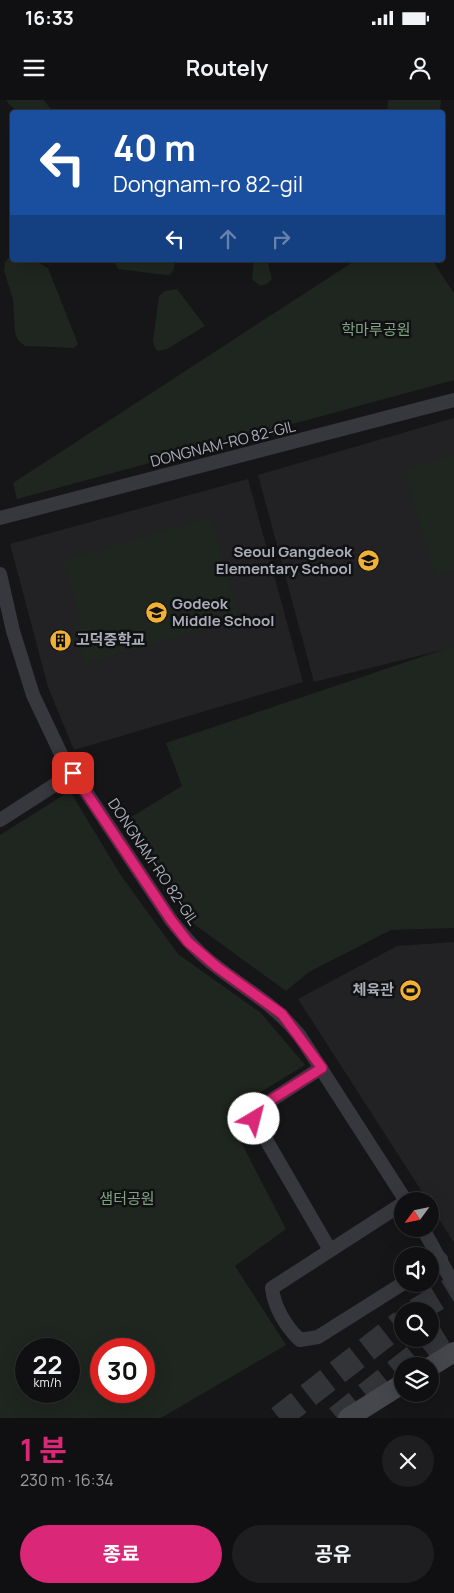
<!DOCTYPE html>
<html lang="ko">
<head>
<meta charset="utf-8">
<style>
	:root { --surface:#101012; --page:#1e1e20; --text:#f1f3f6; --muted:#9c9d9f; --line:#303032; --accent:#db2777 }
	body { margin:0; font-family:Manrope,"Noto Sans KR",sans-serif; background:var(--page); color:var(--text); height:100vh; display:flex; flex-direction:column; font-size:19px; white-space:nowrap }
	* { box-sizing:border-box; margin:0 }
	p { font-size:16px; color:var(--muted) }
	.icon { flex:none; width:28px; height:28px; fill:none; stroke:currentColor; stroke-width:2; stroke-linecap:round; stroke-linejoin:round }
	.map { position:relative; height:1318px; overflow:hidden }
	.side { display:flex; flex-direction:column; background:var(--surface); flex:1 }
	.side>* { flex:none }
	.banner { position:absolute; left:10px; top:10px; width:435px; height:152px; border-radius:5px; box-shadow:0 5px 20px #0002,0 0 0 1px var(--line); background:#1a4fa0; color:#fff; overflow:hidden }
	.needle { width:32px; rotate:237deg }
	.buttons { position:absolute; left:394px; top:1092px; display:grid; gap:10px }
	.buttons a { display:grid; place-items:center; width:45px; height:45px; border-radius:50%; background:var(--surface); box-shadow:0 5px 20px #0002,0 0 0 1px var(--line); font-size:25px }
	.speed { position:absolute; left:15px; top:1238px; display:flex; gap:10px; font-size:25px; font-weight:700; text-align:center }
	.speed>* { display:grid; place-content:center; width:65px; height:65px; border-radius:50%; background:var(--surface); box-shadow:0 5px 20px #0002,0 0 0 1px var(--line); line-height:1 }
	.speed small { font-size:12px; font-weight:400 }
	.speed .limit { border:8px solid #d22; background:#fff; color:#111 }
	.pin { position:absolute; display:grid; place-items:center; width:42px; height:42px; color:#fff; margin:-21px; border-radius:10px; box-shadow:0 2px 8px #0006 }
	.me { position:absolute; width:55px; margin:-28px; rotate:37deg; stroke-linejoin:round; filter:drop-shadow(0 0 4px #0008) }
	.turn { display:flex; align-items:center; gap:18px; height:105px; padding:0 20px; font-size:22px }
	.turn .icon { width:65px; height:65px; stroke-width:2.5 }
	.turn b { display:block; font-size:35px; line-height:42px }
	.lanes { display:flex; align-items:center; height:48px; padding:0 20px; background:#0003; justify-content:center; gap:25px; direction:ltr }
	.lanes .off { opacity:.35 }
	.round { display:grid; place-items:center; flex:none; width:52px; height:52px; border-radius:26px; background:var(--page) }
	.summary { display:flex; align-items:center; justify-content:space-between; height:85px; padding:0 20px }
	h1 { font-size:30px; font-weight:700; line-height:38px; color:var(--accent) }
	.cta { display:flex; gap:10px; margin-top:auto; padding:10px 20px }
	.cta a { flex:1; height:58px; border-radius:30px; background:var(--accent); color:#fff; font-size:20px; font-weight:700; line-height:58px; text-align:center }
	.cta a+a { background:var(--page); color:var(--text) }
	.status { display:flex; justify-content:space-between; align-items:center; height:35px; padding:0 25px; background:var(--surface); direction:ltr }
	.status svg { height:14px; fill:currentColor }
	header { display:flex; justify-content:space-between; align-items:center; height:65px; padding:0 20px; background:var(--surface); font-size:22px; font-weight:700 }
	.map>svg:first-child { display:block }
	.built { fill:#222225 }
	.green { fill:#1e261f; fill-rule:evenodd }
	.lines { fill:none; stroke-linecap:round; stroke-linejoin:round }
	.highway-tunnel { stroke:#333438; stroke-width:25; stroke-dasharray:25 12; stroke-linecap:butt }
	.street { stroke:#37383d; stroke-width:14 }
	.secondary { stroke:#45474d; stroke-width:20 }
	.route-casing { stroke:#8e194d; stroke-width:12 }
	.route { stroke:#db2777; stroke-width:9 }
	.labels { text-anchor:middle; stroke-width:5; stroke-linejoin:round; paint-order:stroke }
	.park-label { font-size:15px; fill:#7fa381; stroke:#111113 }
	.street-label { font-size:15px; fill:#a8adb8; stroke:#111113 }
	.poi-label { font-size:15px; font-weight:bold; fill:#a8adb8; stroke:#111113; text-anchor:end }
</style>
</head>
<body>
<div class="status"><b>16:33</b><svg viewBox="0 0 49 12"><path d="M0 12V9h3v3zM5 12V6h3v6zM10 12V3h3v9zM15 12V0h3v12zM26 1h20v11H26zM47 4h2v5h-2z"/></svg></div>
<header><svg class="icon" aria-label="menu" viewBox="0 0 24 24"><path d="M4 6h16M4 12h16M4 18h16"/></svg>Routely<svg class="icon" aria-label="person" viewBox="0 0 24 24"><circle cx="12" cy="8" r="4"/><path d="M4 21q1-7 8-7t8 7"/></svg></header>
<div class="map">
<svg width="454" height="1318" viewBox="0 0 454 1318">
	<rect width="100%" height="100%" fill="#161618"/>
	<path class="built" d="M454 318V547L314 582 258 375Z
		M248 379 303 582 74 650 48 587 10 444Z
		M454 842V1143L430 1105V1101H428L298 899 397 846Z"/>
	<path class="green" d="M6 0H44L53 12C36 13 16 17 6 0Z
		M388 0H441L440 12H387Z
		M12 155V160H33L48 168 78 244 74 248 25 246 18 240 15 232 13 199 4 171 5 162Z
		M114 160H175L174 169 170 175H165L118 169Z
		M254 160H267L272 179 267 184 260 186 252 179Z
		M356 160H432L454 193V280L17 399 13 383Z
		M177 189 205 226 167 249 158 251 155 248 153 241 159 196 165 191Z
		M454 355V471L435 477 404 369Z
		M211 417 240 519 84 564 73 526 81 524 63 460Z
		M454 546V828L391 830 309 872 286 891 190 821 128 719 182 686 166 643Z
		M70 691 120 774 178 854 261 913 305 965 226 1013 286 1129 235 1166 286 1245 161 1318H0V735ZM26 1249H69V1291H26ZM101 1249H144V1291H101Z"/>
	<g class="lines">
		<path class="highway-tunnel" d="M416 1211 454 1188
			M279 1318 402 1222
			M337 1318 429 1245 454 1230"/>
		<path class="street" d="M0 418 454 300
			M0 474 13 531 33 595 61 654 171 820C185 838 199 854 217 867 249 892 273 903 300 936L406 1101
			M0 720 73 673
			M321 968 253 1012 254 1019 330 1150
			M402 1104 272 1188C274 1207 286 1227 300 1240L318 1237 402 1184
			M423 1129 454 1185
			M430 1166 441 1159"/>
		<path class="secondary" d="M430 1267 454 1252
			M348 1318 402 1284"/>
	</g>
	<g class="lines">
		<defs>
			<path id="route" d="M73 673 171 820 188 842 217 867 282 914 322 968 258 1008 253 1012 254 1019"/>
		</defs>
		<use href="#route" class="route-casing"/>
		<use href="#route" class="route"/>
	</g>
	<defs>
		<symbol id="school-disc" viewBox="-11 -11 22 22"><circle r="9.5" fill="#f2b134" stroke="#111113"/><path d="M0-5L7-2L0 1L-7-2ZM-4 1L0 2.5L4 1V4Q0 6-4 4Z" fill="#111"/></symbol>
		<symbol id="building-disc" viewBox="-11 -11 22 22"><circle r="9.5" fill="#f2b134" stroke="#111113"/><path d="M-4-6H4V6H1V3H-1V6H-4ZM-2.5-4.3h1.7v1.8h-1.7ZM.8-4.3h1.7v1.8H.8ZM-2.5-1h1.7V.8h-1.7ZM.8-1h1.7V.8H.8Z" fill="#111"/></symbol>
		<symbol id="stadium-disc" viewBox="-11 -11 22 22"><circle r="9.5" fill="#f2b134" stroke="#111113"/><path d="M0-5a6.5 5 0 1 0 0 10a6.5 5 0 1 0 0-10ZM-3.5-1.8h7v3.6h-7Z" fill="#111"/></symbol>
	</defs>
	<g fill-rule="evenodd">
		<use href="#school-disc" x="356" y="448" width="25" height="25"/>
		<use href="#school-disc" x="144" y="500" width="25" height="25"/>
		<use href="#building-disc" x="48" y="528" width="25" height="25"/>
		<use href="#stadium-disc" x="398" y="878" width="25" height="25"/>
	</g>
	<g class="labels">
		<g class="park-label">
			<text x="376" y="235">학마루공원</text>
			<text x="127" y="1104">샘터공원</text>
		</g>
		<g class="street-label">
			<text transform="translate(223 344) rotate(-14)" y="5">DONGNAM-RO 82-GIL</text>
			<text transform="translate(153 762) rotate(56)" y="5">DONGNAM-RO 82-GIL</text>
		</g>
		<g class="poi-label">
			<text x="352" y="457">Seoul Gangdeok<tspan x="352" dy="17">Elementary School</tspan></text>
			<text x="172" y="509" text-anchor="start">Godeok<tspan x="172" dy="17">Middle School</tspan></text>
			<text x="76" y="545" text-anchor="start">고덕중학교</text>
			<text x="394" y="895">체육관</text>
		</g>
	</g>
</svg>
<div class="buttons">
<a><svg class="needle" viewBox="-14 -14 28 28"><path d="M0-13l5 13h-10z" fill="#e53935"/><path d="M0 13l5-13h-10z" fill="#9c9d9f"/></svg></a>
<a><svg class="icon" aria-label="sound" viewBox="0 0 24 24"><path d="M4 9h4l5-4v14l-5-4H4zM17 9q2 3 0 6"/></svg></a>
<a><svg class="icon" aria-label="search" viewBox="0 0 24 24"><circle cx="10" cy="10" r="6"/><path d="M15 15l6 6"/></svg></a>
<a><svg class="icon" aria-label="layers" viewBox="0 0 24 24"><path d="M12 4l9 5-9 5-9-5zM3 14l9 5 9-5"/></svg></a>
</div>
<div class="speed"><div>22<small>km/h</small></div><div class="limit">30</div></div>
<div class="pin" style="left:73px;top:673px;background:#d93025"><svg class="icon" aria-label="arrive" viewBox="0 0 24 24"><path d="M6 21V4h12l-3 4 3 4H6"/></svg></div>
<svg class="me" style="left:254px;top:1019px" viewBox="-20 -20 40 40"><circle r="19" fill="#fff"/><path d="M0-13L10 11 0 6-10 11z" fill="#db2777"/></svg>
<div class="banner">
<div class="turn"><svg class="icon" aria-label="left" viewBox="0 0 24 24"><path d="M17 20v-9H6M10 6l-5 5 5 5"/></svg><div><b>40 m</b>Dongnam-ro 82-gil</div></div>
<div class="lanes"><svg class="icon" aria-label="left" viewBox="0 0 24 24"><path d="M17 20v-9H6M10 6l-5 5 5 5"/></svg><svg class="icon off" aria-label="ahead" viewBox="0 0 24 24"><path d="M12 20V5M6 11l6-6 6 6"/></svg><svg class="icon off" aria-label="right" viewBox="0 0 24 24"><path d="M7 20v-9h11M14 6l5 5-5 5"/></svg></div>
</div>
</div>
<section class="side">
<div class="summary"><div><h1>1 분</h1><p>230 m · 16:34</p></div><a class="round"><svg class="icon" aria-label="close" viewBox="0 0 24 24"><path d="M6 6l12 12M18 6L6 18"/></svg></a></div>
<div class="cta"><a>종료</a><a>공유</a></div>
</section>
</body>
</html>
